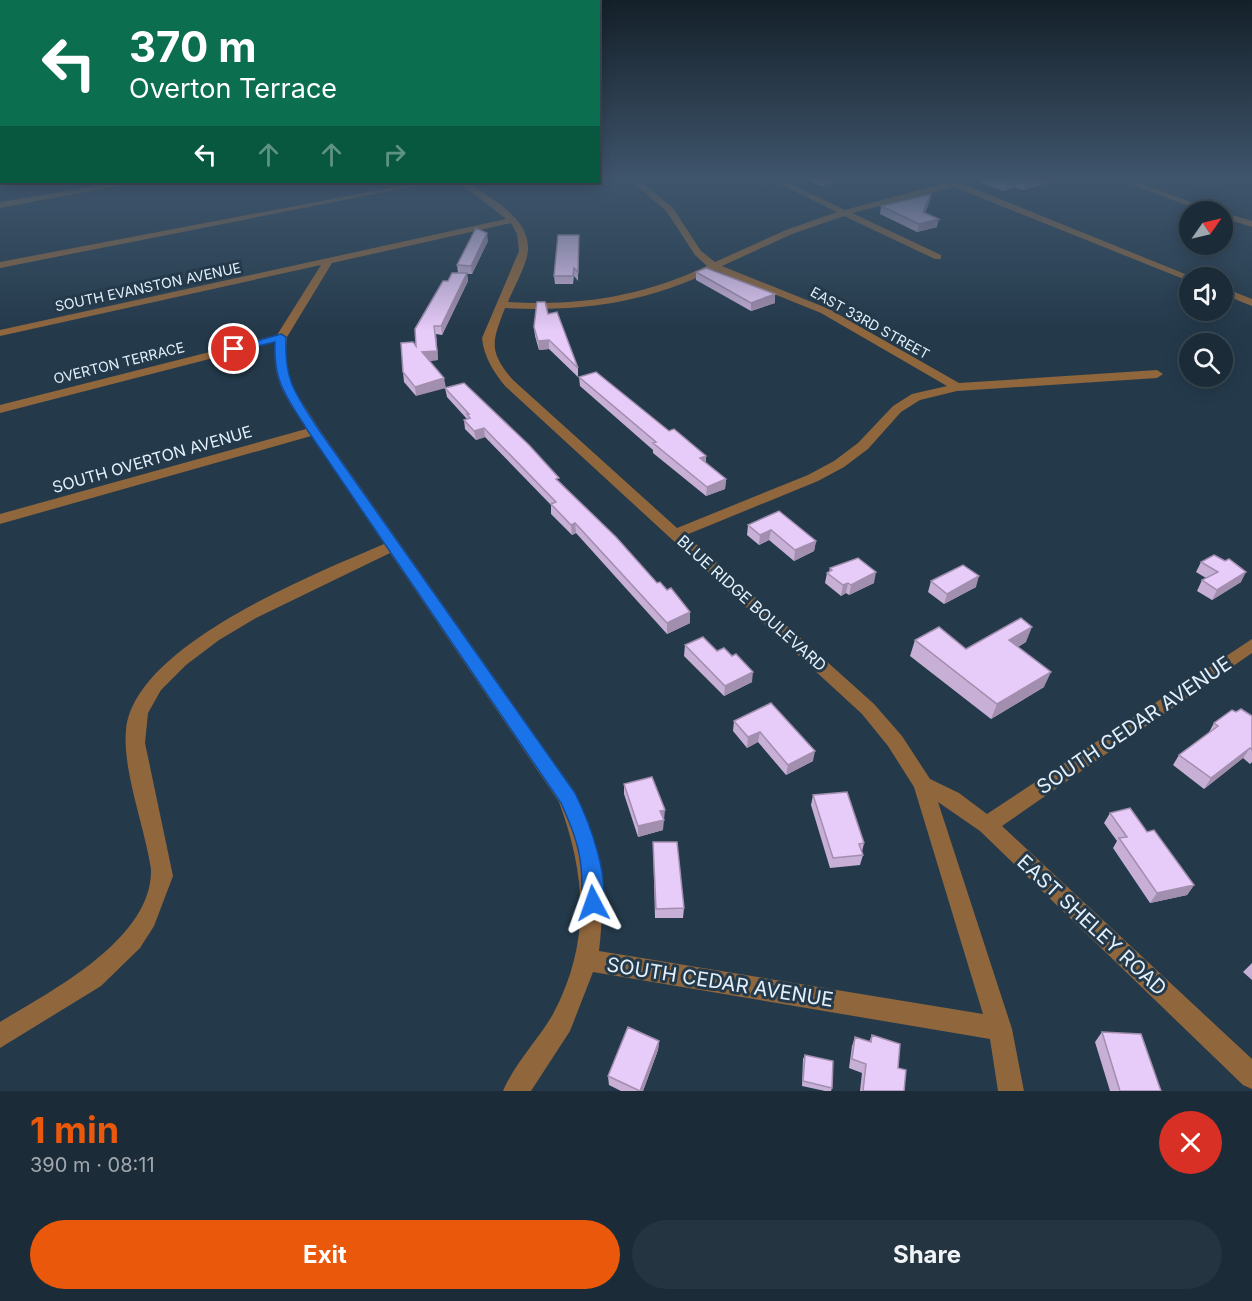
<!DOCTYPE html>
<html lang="en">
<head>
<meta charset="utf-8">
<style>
	:root { --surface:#1b2c38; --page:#243440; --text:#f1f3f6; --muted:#a0a7ae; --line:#394853; --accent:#ea580c }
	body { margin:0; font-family:Inter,sans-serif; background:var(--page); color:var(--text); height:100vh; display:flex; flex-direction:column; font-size:22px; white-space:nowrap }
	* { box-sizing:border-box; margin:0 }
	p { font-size:20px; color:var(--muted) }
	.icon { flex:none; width:33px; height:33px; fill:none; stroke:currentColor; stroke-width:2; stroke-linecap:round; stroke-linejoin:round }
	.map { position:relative; height:1091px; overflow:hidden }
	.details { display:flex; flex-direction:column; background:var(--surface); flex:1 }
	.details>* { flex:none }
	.hud { position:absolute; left:0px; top:0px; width:600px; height:183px; box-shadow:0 3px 15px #0003,0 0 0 2px var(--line); background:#0b6e4f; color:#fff; overflow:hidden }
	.needle { width:39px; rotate:56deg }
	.fabs { position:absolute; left:1179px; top:201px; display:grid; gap:12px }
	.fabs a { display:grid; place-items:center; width:54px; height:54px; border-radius:50%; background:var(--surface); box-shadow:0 3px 15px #0003,0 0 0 2px var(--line); font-size:30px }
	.pin { position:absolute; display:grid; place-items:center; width:51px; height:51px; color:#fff; margin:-26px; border:3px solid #fff; border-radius:50%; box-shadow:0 2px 6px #0007 }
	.me { position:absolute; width:66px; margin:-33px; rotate:356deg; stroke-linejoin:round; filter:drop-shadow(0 0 4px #0008) }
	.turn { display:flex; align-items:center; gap:21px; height:126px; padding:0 30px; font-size:27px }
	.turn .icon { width:78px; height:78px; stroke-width:2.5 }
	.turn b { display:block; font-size:42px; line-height:51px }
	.lanes { display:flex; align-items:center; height:57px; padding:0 30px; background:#0003; justify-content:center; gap:30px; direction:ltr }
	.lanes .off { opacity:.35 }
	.round { display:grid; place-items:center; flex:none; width:63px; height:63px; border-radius:32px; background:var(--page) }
	.head { display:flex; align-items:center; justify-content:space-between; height:102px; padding:0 30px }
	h1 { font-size:36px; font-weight:700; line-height:45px; color:var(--accent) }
	.action { display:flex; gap:12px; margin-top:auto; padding:12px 30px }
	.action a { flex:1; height:69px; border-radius:36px; background:var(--accent); color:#fff; font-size:24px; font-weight:700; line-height:69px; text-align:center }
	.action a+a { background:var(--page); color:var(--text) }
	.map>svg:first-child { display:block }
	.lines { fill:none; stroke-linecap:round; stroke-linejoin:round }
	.minor { fill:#90663d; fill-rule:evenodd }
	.wall { fill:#c7afd5 }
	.shaded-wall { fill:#a28eae }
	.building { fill:#e7cbf8; stroke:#a28eae; stroke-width:1.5 }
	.route { fill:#1a73e8; stroke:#114b97; stroke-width:1.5 }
	.labels { text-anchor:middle; stroke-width:6; stroke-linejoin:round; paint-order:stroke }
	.far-street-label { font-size:14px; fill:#e3f0fb; stroke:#243a4b }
	.street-label { font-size:16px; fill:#e3f0fb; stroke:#243a4b }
	.near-street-label { font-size:20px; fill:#e3f0fb; stroke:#243a4b }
</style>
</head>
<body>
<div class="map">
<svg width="1252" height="1091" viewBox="0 0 1252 1091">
	<rect width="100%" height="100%" fill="#243a4b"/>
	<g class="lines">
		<path class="minor" d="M628 178H637L673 208 701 251 715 262 786 230 837 212 768 178H778L845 210 952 181 984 178 963 184 1195 278 1186 280 954 187 852 213 941 255V259H935L844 216 792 234 722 266 829 309 959 383 1157 370 1163 374 1157 378 957 391 920 400 901 412 868 449 844 467 818 481 686 535 874 704 902 736 930 779 959 793 987 814 1252 639V653L1002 826 1252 1059V1089L1243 1085 980 831 938 802 1012 1029 1024 1091H998L990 1039 593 972 570 1031 531 1091H503C515 1063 538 1040 553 1014 591 943 586 875 559 802L390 553 256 618 219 640 186 665 161 690 148 713 145 743 173 876 154 926 140 948 101 986 0 1048V1022C51 991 153 939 151 869 145 828 122 769 126 730 134 645 315 574 384 544L311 436 0 524V514L306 429C286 396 272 383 275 342L0 413V405L277 335 321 265 0 336V330L506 219 459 182H467C490 198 529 217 528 249 528 263 513 289 508 302 581 306 640 297 707 266L695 255 667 212ZM511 223 517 234 519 251 482 338C484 357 493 371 505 386L862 714 888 746 914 787 983 1014 599 951C606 895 600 843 575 792L320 430 289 382 285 363 287 337 332 263ZM714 270 821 313 947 386 912 394 893 406 858 443 834 461 808 475 677 528 513 380C488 351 492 342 505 308 582 312 645 303 714 270Z
			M1114 178H1125L1219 212H1205Z
			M123 182H138L0 208V202Z
			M421 182H435L0 268V262Z
			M1222 212 1252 221V227L1222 217Z
			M1222 287 1252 299V306L1222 294Z"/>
	</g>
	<path class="wall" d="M803 178H857L821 186Z
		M980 178H1058L1057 181 1023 190 1015 187 1003 191 979 182Z
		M931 194 930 201 925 213 937 227 917 232 880 214 881 206Z
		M579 235 578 281 574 276 573 284H555L554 276Z
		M488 241 472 274H467L468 281 442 335 436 334 438 360 429 361 416 396 404 382 403 372 416 346 458 273 457 265Z
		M696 272 775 303 751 311 696 280Z
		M548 314 578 368V377L549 349 539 350 535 336 534 327Z
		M579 377 669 431 706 456V463L726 479 725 489 706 496 653 453V450L580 386Z
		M445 388 560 482 690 623 667 634 576 533 572 535 551 514V505L485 437 476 440 465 429 464 420 467 419 447 397Z
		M748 525 816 541 814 551 794 561 769 540 759 545 747 535Z
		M1201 562 1241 582 1212 600 1197 591 1202 580 1206 578 1196 572Z
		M830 568 874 583 849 595 846 593 841 596 825 583 827 573 829 572Z
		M931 581 976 587 944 604 928 592Z
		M915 640 966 649 1026 642 1018 647 1044 687 991 719 910 656Z
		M685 645 717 651 732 656 752 682 724 696 684 656Z
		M771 703 813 761 786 775 758 742 747 748 733 731 734 721Z
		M1236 712 1252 716V762L1250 764 1243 758 1204 789 1173 765 1179 755 1208 734 1214 723Z
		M624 784 664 820H663V830L638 837 624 794Z
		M813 795 864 843 862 852 863 855 860 865 830 868 811 805Z
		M1110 813 1147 832 1194 885 1187 895 1150 903 1113 848 1117 841 1104 823Z
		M653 842 684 908 683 918H655Z
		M1252 963V980L1243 972Z
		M1102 1032 1161 1091H1110L1095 1042Z
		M872 1035 898 1068 904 1091H860L862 1073 849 1068 852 1046 855 1037 869 1042Z
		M659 1041 658 1050 643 1091H621L609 1085 608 1076Z
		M805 1055 832 1088 831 1091H825L802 1086 803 1059Z"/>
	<path class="shaded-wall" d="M828 178H857L821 186 822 179Z
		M1046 178H1058L1057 181 1023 190 1025 183Z
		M1017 181 1015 187 1003 191 1005 184Z
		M931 194 930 201 922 220 923 212Z
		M939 219 937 227 917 232 919 224Z
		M487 233 488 241 472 274 471 266Z
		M467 273 468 281 442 335 441 326Z
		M775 294V303L751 311V303Z
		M436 334 438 360 423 361 422 352Z
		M549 340V349L539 350 538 341Z
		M444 378 446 388 416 396 415 387Z
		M484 428 485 437 476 440 474 431Z
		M706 456 705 466 700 458Z
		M726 479 725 489 706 496 707 487Z
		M575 523 576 533 572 535 571 525Z
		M771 530 769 540 759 545 760 535Z
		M816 541 814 551 794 561 795 550Z
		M876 572 874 583 849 595 851 585Z
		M1246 572 1241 582 1212 600 1217 590Z
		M979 576 976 587 944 604 947 594Z
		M848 583 846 593 841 596 843 585Z
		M690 612V623L667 634V623Z
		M1032 627 1026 642 1003 655 1009 640Z
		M753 672 752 682 724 696 725 686Z
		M1051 672 1044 687 991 719 997 704Z
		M760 732 758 742 747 748 748 737Z
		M1250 748 1243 758 1204 789 1211 778Z
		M815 751 813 761 786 775 788 765Z
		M665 810 663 830 638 837V826L660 811Z
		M1194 885 1187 895 1150 903 1157 893Z
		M659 1041 658 1050 643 1091H640Z"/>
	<path class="building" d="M989 178H1046L1025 183 1017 181 1005 184Z
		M931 194 923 212 939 219 919 224 881 206Z
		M476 228 487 233 471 266 457 265Z
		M558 235H579L578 272 574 268 573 276H554Z
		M706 268 775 294 751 303 696 272Z
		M452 273H467L441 326H434L437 351 422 352 444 378 415 387 403 372 401 343 413 342 416 346 415 329 443 281H448Z
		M537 302H545L548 314 557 312 578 368 549 340 538 341 534 327Z
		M596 372 669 431 674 429 706 456 700 458 726 479 707 487 653 443 656 442 579 377Z
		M464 383 529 445 559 478 556 479 616 537 657 583 660 582 667 590 671 588 690 612 667 623 575 523 571 525 551 504 556 502 484 428 474 431 464 420 470 418 467 414H469L445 388Z
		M779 511 816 541 795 550 771 530 760 535 748 525Z
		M1214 555 1225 561 1229 559 1246 572 1217 590 1202 580 1218 572 1201 562Z
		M858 558 876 572 851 585 848 583 843 585 827 573 832 570 830 568Z
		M963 565 979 576 947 594 931 581Z
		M1021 618 1032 627 1009 640 1051 672 997 704 915 640 939 627 966 649Z
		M703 637 717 651 724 648 732 656 736 654 753 672 725 686 685 645Z
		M771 703 815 751 788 765 760 732 748 737 734 721Z
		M1241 709 1252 716V750L1250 748 1211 778 1179 755 1218 726 1214 723 1232 710 1236 712Z
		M652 777 665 810 660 811 664 820 638 826 624 784Z
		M847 792 864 843 859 844 863 855 833 858 813 795Z
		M1130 808 1147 832 1154 830 1194 885 1157 893 1119 838 1127 837 1110 813Z
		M653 842H677L684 908 656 909Z
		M628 1027 659 1041 640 1091 608 1076Z
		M1102 1032 1141 1034 1161 1091H1120Z
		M872 1035 900 1044 898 1068 906 1070 904 1091H863L866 1064 852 1059 855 1037 871 1042Z
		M805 1055 833 1061 832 1088 803 1081Z"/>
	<linearGradient id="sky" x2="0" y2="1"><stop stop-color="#142029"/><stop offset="0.54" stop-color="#3f556c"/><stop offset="1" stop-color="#3f556c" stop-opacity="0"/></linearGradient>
	<rect width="1252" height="331" fill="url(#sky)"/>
	<path class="route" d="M281 334 286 337C284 382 296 394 319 430L575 793C588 819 613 882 600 910L593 913 586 910C580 897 583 881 581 867 579 844 570 823 561 803L308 431C287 397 273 383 275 342L234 352 229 349Z"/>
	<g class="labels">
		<g class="far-street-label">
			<text transform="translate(148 287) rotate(-12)" y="5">SOUTH EVANSTON AVENUE</text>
			<text transform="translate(870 323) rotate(29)" y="5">EAST 33RD STREET</text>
			<text transform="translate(119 363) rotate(-14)" y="5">OVERTON TERRACE</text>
		</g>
		<g class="street-label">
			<text transform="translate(152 459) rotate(-16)" y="6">SOUTH OVERTON AVENUE</text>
			<text transform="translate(752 603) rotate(42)" y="6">BLUE RIDGE BOULEVARD</text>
		</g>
		<g class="near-street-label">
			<text transform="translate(1134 725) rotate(-34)" y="7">SOUTH CEDAR AVENUE</text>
			<text transform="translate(1092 925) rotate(43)" y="7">EAST SHELEY ROAD</text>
			<text transform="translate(720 982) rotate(9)" y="7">SOUTH CEDAR AVENUE</text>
		</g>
	</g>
</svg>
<div class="fabs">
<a><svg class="needle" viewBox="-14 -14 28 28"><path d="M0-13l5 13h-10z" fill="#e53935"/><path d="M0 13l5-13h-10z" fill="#a0a7ae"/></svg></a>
<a><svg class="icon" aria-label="sound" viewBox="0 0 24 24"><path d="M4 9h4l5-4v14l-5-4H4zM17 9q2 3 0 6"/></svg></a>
<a><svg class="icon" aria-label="search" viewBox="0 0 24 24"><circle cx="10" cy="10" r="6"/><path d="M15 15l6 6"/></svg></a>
</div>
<div class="pin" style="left:234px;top:349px;background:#d93025"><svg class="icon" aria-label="arrive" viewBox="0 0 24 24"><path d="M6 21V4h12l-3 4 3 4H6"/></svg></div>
<svg class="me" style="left:593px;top:903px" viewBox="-20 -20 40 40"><path d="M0-17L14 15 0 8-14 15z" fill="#1a73e8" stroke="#fff" stroke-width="4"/></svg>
<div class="hud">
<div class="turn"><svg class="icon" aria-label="left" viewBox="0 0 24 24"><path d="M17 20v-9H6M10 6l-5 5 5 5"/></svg><div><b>370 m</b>Overton Terrace</div></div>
<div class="lanes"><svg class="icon" aria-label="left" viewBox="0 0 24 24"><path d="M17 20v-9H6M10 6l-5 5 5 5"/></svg><svg class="icon off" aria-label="ahead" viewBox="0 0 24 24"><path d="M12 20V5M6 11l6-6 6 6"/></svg><svg class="icon off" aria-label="ahead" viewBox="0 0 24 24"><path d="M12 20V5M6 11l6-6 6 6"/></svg><svg class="icon off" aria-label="right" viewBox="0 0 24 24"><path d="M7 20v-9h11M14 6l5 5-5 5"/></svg></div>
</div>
</div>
<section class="details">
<div class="head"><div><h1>1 min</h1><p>390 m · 08:11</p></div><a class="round" style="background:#d93025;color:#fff"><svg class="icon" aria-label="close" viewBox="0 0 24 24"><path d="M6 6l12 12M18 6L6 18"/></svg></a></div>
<div class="action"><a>Exit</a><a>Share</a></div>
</section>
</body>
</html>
